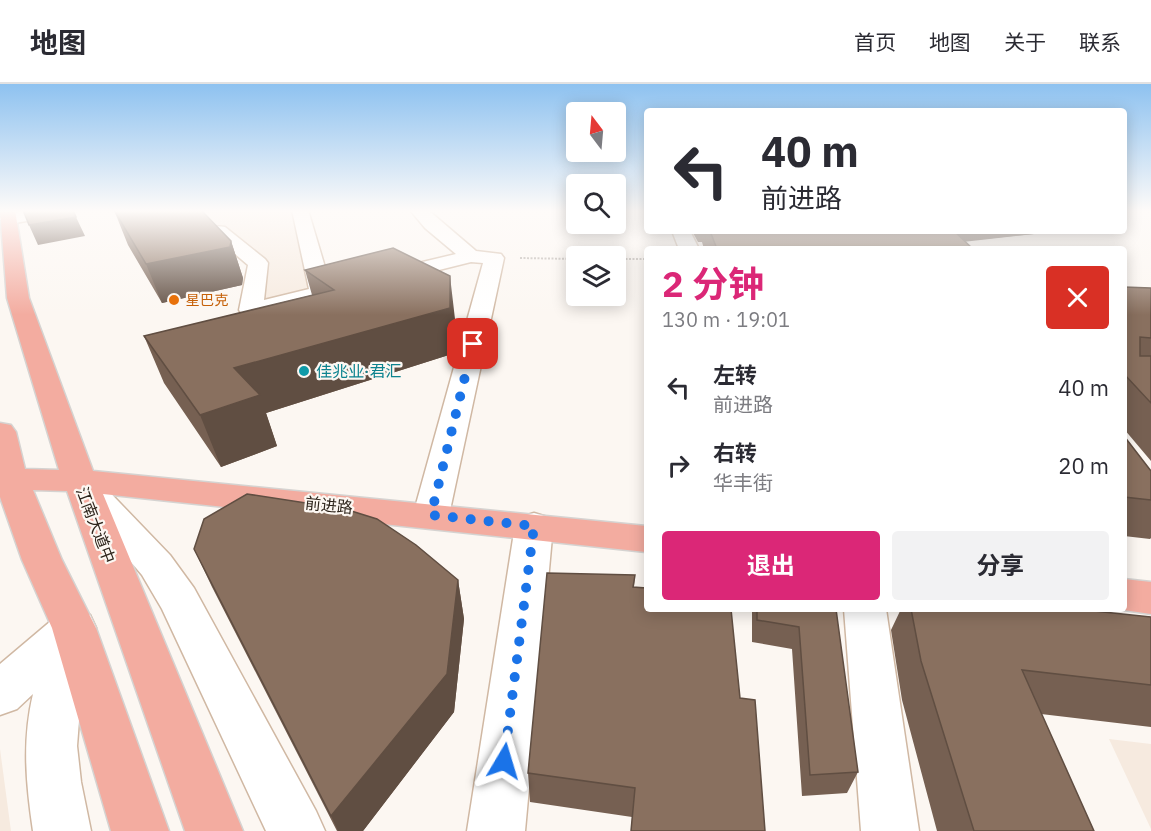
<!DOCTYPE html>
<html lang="zh">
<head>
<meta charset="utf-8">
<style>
	:root { --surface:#fff; --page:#f2f2f3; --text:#2b2b33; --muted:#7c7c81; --line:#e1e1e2; --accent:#db2777 }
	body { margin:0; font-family:"IBM Plex Sans","Noto Sans SC",sans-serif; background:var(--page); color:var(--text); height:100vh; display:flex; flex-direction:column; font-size:22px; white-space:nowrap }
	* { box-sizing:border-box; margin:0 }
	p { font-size:20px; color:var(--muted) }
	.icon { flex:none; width:33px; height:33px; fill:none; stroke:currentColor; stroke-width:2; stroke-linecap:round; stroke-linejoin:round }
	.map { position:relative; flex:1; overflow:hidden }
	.panel { position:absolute; left:644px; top:162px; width:483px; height:366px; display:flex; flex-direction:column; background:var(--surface); border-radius:6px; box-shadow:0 3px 15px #0003 }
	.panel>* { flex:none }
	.top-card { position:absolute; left:644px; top:24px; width:483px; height:126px; border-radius:6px; box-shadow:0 3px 15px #0003; background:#fff; color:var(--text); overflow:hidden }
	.needle { width:39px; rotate:344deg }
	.controls { position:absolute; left:566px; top:18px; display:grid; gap:12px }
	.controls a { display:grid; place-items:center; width:60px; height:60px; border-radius:6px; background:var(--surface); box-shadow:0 3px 15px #0003; font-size:30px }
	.pin { position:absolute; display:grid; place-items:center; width:51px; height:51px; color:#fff; margin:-26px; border-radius:12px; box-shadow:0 3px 9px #0006 }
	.me { position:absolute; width:66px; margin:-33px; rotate:7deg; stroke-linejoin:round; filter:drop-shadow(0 0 4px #0008) }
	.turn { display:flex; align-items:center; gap:21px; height:126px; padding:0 18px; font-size:27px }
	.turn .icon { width:78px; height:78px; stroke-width:2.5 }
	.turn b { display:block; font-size:42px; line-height:51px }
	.round { display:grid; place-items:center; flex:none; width:63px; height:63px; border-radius:6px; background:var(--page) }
	.head { display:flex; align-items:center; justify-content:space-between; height:102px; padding:0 18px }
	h1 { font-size:36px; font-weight:700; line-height:45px; color:var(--accent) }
	.cta { display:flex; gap:12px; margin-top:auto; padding:12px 18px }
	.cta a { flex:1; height:69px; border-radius:6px; background:var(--accent); color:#fff; font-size:24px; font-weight:700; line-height:69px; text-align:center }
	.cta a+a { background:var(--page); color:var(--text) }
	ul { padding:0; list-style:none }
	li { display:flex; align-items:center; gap:18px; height:78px; padding:0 18px }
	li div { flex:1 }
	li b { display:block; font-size:22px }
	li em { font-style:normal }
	header { display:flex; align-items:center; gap:36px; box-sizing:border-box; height:84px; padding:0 30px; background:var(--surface); border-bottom:2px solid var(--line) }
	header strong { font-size:28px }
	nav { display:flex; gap:33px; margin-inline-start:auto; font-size:21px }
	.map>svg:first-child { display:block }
	.built { fill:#f6eadf }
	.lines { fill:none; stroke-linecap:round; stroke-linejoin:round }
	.minor-casing { stroke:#d0b8a3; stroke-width:3 }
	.major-casing { stroke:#d5d3d1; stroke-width:3 }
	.path { stroke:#b0a9a3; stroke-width:2; stroke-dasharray:2 1.5; stroke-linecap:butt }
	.minor { fill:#fff; fill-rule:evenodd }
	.major { fill:#f3aca0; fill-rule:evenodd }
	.wall { fill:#766052 }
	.shaded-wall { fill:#604e42 }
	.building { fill:#89705f; stroke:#604e42; stroke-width:1.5 }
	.route { stroke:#1a73e8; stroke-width:10; stroke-dasharray:0 18 }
	.food-dot { fill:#e8710a; stroke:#fcf7f2; stroke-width:2 }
	.culture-dot { fill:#0f9aa8; stroke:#fcf7f2; stroke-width:2 }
	.labels { text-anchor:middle; stroke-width:4.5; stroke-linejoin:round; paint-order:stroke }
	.far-food-label { font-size:14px; fill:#c56008; stroke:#fcf7f2; text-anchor:start }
	.culture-label { font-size:16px; fill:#0d838f; stroke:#fcf7f2; text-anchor:start }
	.street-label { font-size:16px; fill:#2d241b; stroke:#fcf7f2 }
</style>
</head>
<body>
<header>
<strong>地图</strong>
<nav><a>首页</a><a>地图</a><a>关于</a><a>联系</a></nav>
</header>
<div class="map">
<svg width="1151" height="747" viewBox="0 0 1151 747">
	<rect width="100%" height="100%" fill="#fcf7f2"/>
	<path class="built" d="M203 126H299L318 208 254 224 260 179 229 145 203 138Z
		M1109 655 1151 660V745Z
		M0 665 11 747H0Z"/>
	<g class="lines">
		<defs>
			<path id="minor" d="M30 126H70L62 131 9 140 3 139 0 135 3 131Z
				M292 126H308L330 200 456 170 425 144 410 126H428L476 167 501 170 504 174 449 431 444 440 431 443 418 440 413 431 483 179 471 178 251 233 243 231 239 226 248 181 215 153 203 156 196 154 194 150 196 146C206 144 216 141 225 143L265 175 268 179 264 216 309 205Z
				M672 147H690L699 165H679Z
				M83 390 95 393 170 471 194 504 316 727 325 747H266L162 525 142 491 66 401 71 393Z
				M534 429 547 433 553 442 525 747H467L515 442 521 433Z
				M844 525H886L919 747H861Z
				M74 526 90 531 96 544 81 610 77 662 81 698 91 747H33C26 700 22 657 33 610L17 625 0 631V580L58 531Z"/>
			<path id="major" d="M0 126H15L29 214 93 387 646 442V468L103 410 243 747H185L67 407 33 406 62 476 96 544 169 747H111L52 544 22 476 0 413V339L11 341 16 348 25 385 59 386 7 214Z
				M1124 495 1151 498V530L1117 525H1124Z"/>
		</defs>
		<use href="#minor" class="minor-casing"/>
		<use href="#major" class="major-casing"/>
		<path class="path" d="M520 174 576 175
			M615 175H646"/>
		<use href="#minor" class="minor"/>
		<use href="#major" class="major"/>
	</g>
	<path class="wall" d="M114 126 231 157 243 194 242 201 162 219 128 161Z
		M692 147H1035L1034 150 965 157 973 165H704L702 158H698Z
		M305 186 455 235V269L266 329 277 362 221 383 164 299 144 252 312 211Z
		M1124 203 1151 204V377L1124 345Z
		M1124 352 1151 387V454L1150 455 1124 452Z
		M194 465 458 496 464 535 454 628 363 747H337L212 503Z
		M635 491 634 503 740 614 765 747H631L632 733 530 718 528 689Z
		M752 525H836L858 688 847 709 802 712 792 565 752 558Z
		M901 525H1075L1151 533V643L1041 630 1094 747H937L902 616 891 546Z"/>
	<path class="shaded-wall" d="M76 133 85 152 38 161 29 141Z
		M940 147H1035L1034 150 936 161Z
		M231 157 243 194 242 201 162 219 146 180Z
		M450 192 455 235V269L266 329 277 362 221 383 200 331 234 284Z
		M458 496 464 535 454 628 363 747H338L331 732Z"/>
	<path class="building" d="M23 126H73L76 133 29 141Z
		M114 126H201L231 157 230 163 146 180Z
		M710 147H954L973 165H717Z
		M393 164 450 192V224L234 284 260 311 200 331 144 252 334 206 305 186Z
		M1124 203 1151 204V254L1140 253V272H1151V319L1124 290Z
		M1124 352 1151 387V416L1124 413Z
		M247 410 345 425 377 435 416 461 458 496 447 590 331 732 194 465 204 435Z
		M547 489 635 491 633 503 646 504V525H731L740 614 755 616 765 747H631L635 704 528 689Z
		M757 525H836L858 688 810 691 799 543 757 536Z
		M911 525H1075L1151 533V601L1022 586 1094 747H974L921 577Z"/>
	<linearGradient id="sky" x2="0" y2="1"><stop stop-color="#8ec2f0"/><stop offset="0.55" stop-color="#fefbf9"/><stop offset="1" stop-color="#fefbf9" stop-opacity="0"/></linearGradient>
	<rect width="1151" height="231" fill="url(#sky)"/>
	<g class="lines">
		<path class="route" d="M473 260 431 431 534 442 504 677"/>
	</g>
	<circle class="food-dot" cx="174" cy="216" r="6"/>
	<circle class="culture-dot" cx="304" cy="287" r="6"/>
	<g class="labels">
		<g class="far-food-label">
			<text x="186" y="221">星巴克</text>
		</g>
		<g class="culture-label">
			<text x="316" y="293">佳兆业·君汇</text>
		</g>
		<g class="street-label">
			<text transform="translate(329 421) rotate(6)" y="6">前进路</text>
			<text transform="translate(96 441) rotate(69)" y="6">江南大道中</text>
		</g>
	</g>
</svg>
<div class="controls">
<a><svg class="needle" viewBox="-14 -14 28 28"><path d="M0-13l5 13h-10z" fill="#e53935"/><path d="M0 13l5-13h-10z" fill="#7c7c81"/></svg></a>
<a><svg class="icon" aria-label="search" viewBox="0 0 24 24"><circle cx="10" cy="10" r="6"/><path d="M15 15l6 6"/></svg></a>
<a><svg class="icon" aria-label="layers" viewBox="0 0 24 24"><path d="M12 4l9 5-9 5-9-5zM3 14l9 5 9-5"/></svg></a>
</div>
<div class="pin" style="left:473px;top:260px;background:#d93025"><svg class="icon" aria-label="arrive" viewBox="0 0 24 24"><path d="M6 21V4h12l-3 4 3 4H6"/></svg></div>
<svg class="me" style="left:504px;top:677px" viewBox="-20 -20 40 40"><path d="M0-17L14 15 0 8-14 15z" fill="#1a73e8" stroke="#fff" stroke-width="4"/></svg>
<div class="top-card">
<div class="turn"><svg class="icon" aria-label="left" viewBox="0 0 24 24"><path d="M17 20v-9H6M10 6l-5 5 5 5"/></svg><div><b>40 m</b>前进路</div></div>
</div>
<section class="panel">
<div class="head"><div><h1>2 分钟</h1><p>130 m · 19:01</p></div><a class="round" style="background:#d93025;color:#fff"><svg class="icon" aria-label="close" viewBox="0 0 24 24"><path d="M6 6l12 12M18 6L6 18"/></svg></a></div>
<ul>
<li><svg class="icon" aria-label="left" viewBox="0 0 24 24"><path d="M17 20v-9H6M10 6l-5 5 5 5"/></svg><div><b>左转</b><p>前进路</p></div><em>40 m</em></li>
<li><svg class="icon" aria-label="right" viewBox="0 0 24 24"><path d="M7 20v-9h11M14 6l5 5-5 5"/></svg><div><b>右转</b><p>华丰街</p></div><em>20 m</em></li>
</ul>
<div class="cta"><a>退出</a><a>分享</a></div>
</section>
</div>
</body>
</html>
